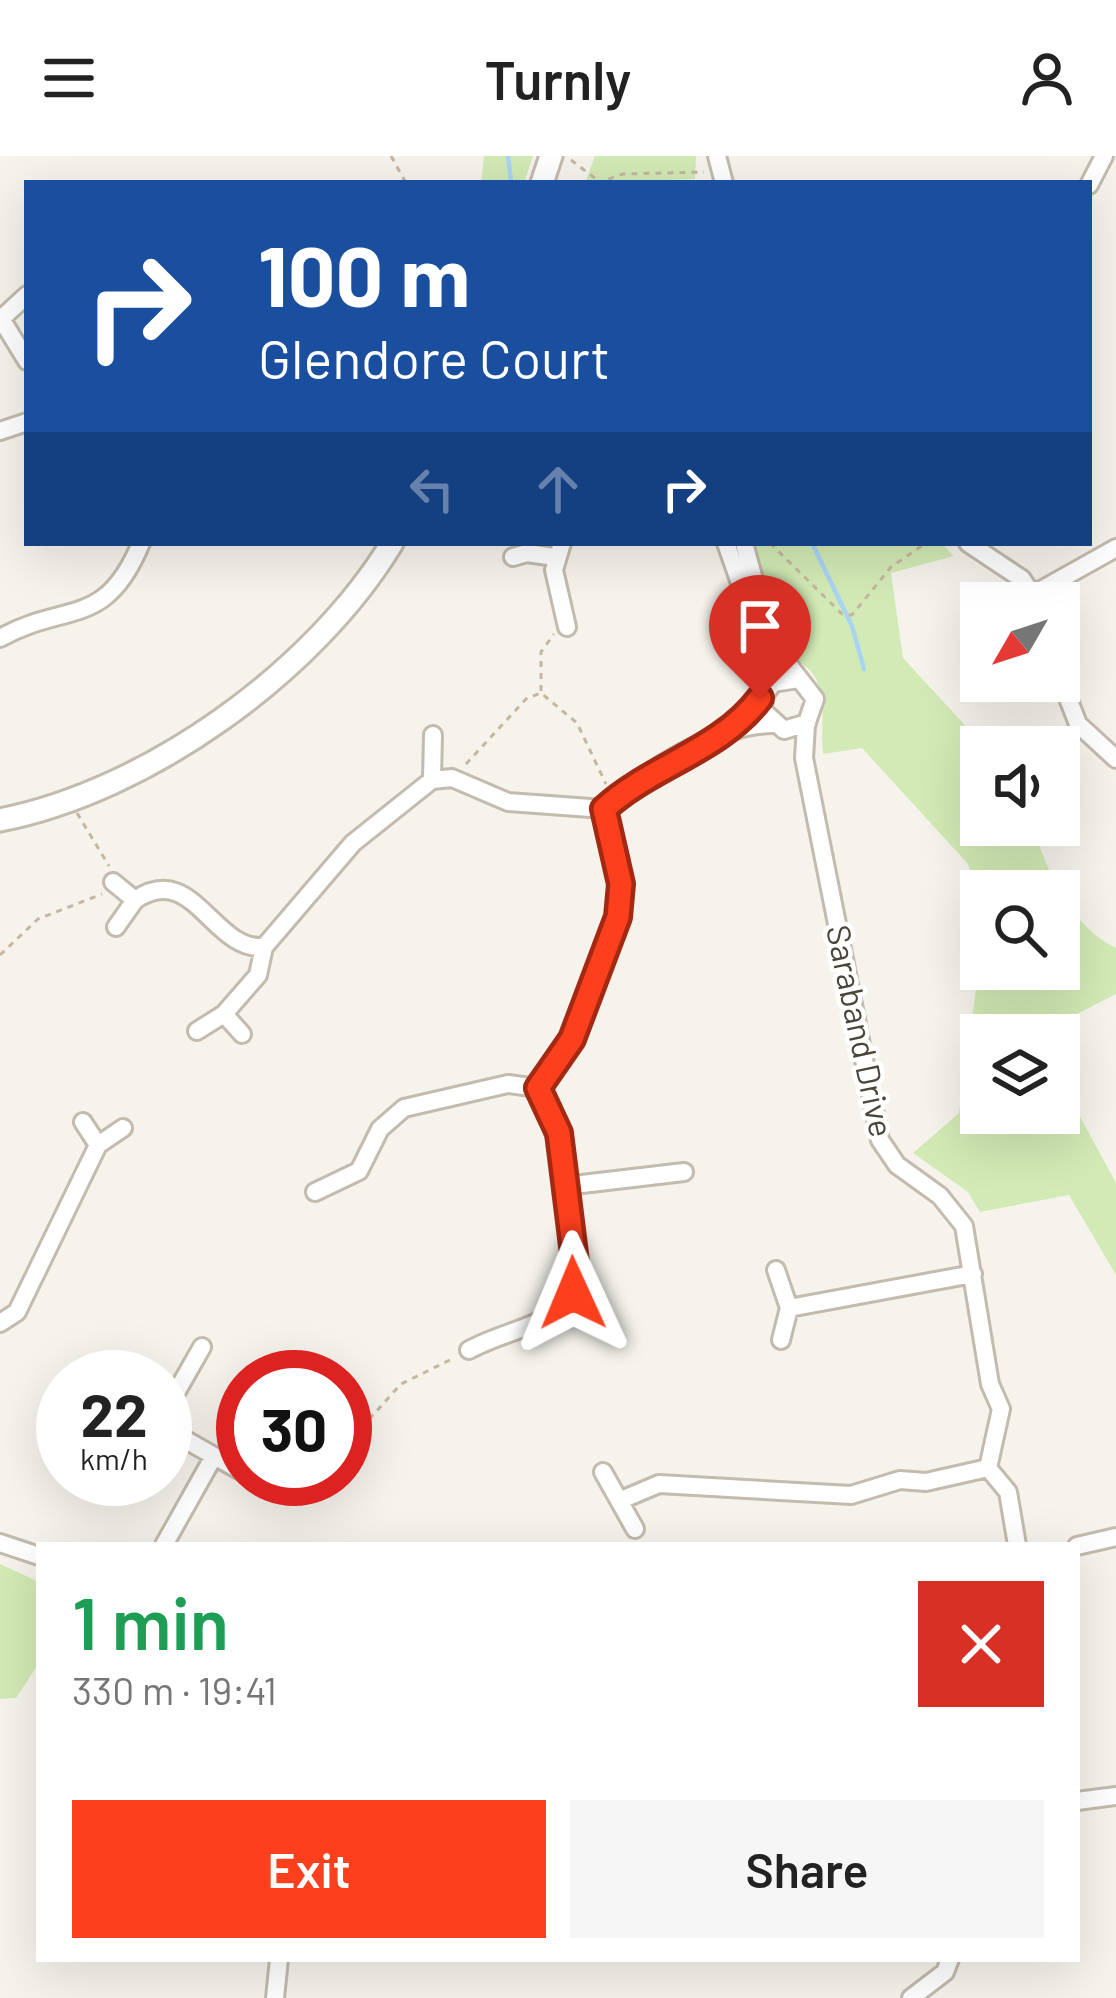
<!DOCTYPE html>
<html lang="en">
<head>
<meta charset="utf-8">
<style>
	:root { --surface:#fff; --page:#f6f6f6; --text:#222; --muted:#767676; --accent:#fc3f1d }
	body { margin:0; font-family:Barlow,sans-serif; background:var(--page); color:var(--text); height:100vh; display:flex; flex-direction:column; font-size:45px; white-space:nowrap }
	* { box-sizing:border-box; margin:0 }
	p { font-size:39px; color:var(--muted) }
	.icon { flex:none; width:66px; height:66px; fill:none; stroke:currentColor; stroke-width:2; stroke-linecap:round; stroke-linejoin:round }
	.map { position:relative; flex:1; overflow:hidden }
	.side { position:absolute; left:36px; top:1386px; width:1044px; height:420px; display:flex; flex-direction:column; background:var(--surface); border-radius:0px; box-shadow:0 12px 48px #0002 }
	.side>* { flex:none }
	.hud { position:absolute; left:24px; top:24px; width:1068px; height:366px; border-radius:0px; box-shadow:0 12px 48px #0002; background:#1a4fa0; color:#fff; overflow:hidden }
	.needle { width:78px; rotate:231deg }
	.controls { position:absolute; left:960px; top:426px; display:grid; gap:24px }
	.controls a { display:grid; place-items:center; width:120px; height:120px; border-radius:0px; background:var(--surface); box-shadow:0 12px 48px #0002; font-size:60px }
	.speed { position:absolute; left:36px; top:1194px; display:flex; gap:24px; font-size:60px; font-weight:700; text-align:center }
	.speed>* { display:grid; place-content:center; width:156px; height:156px; border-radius:50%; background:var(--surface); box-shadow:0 12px 48px #0002; line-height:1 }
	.speed small { font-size:30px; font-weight:400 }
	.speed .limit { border:18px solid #d22; background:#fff; color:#111 }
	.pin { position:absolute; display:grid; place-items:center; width:102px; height:102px; color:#fff; margin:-123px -51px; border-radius:50% 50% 50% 0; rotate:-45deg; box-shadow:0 0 12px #0007 }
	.pin .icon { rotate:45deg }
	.me { position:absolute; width:132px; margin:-66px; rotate:359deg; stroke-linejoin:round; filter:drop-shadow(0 0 9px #0008) }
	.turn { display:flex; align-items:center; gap:42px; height:252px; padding:0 36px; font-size:54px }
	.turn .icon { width:156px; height:156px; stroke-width:2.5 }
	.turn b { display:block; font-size:84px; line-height:102px }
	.lanes { display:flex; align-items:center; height:114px; padding:0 36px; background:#0003; justify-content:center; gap:60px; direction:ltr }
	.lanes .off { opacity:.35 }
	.round { display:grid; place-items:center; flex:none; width:126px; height:126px; border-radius:0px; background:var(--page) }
	.overview { display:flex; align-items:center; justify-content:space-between; height:204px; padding:0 36px }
	h1 { font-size:72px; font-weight:600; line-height:90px; color:#1e9e55 }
	.action { display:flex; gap:24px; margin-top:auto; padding:24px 36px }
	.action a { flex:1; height:138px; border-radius:0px; background:var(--accent); color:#fff; font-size:48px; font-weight:600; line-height:138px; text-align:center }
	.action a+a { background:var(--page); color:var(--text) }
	header { display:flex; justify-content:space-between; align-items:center; height:156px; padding:0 36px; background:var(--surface); font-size:54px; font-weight:600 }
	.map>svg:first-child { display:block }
	.green { fill:#d2eab5 }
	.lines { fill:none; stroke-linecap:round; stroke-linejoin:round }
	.stream { stroke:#a9d4f2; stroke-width:4.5 }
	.minor-casing { stroke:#c2bbae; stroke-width:22 }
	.tertiary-casing { stroke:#c2bbae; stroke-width:27 }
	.path { stroke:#c4b79f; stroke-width:3; stroke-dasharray:6 6; stroke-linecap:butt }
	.minor { stroke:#fff; stroke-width:16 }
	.tertiary { stroke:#fff; stroke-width:21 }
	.route-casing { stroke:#a42913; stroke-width:30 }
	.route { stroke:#fc3f1d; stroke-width:21 }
	.labels { text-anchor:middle; stroke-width:9; stroke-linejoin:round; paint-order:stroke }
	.street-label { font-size:33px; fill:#4b4439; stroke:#fff }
</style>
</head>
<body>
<header><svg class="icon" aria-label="menu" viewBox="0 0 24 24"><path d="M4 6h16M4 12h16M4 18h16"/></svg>Turnly<svg class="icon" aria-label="person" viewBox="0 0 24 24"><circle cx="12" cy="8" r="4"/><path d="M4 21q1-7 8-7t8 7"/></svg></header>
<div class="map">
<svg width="1116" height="1842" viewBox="0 0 1116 1842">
	<rect width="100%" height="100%" fill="#f6f3ec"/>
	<path class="green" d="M484 0H533L524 27H481Z
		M595 0H696L695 23 585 27Z
		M754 387H941L954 400 891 417 903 502 985 591 981 669H1033C1045 713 1072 772 1116 792V838L1061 866 1057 879H981V957H1059V922L1116 1027V1119L1069 1039 980 1056 968 1036 913 997 959 957 981 797V813H1059V735H981V748L968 708 862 592 823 598C820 572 827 547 816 523 811 512 798 506 790 496 768 467 763 421 754 387Z
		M0 1408 39 1426V1507L16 1542 0 1543Z"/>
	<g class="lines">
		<path class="stream" d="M508 0 511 25
			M812 387 852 470 864 513"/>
		<defs>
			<path id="minor" d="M717 0 724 27
				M1089 29 1104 0
				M0 161 27 205
				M2 162 27 139
				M0 275 27 266
				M562 387 554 414 567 471
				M726 387 760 484 767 533
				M744 387 771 486 815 543 806 569 804 602 880 984 897 1009 940 1040 964 1070 990 1228 1001 1253 988 1312 1008 1336 1017 1389
				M968 387 1022 423 1037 446
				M513 401 527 397 555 401
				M1034 438 1116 392
				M0 482C66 445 105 474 141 387
				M1059 519 1078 568 1116 603
				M798 523 773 527 764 540 763 555 784 574 807 567
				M432 624 433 579
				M113 726 135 744 116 771
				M135 744C193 704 212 795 264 791
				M224 858 258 819 264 791 353 687 432 624 452 622 508 646 604 653C644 615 716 569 772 568
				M197 875 224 858 242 878
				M83 966 98 989 123 972
				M565 1030 684 1016
				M315 1036 359 1015 380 973 404 952 508 928 538 932 572 883 618 761 621 728 604 653
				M776 1114 789 1152 781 1184
				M789 1152 973 1118
				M0 1167 17 1156 98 989
				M469 1194C497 1178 540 1171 563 1150 595 1120 557 968 538 932
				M165 1256 202 1191
				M214 1300 243 1316
				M603 1316 635 1373
				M256 1323C277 1335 292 1340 312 1323
				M621 1344 659 1328 851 1339 900 1324 926 1326 988 1312
				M0 1387 39 1400
				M164 1389 214 1300 165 1272
				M1077 1390 1116 1381
				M1077 1645 1116 1640
				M275 1842 279 1803
				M911 1842 945 1816 950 1803"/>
			<path id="tertiary" d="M542 27 551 0
				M0 664C148 635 314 516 392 387"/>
		</defs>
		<use href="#minor" class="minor-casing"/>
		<use href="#tertiary" class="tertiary-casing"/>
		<path class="path" d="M391 0 406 27
			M571 4 596 23
			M597 27 623 18 704 16
			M770 387 842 458 852 459 891 411 926 387
			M541 535V496L554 478
			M466 608 526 543 541 537 577 567 606 628
			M77 657 109 710
			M0 799 38 763 102 738
			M345 1290 401 1228 454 1202"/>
		<use href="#minor" class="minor"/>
		<use href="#tertiary" class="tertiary"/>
	</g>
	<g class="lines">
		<defs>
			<path id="route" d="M573 1137 577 1122 559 977 538 932 572 883 618 761 621 728 604 653C652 609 720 595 760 542"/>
		</defs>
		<use href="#route" class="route-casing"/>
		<use href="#route" class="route"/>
	</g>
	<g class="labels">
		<g class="street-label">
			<text transform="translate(860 875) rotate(78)" y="12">Saraband Drive</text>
		</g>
	</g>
</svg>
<div class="controls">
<a><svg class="needle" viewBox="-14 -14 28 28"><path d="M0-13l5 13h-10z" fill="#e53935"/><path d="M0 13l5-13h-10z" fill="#767676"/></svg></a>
<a><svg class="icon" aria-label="sound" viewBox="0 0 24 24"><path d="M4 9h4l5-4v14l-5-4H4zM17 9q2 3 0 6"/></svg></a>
<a><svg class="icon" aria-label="search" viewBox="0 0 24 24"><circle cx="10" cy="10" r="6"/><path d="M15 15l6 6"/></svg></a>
<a><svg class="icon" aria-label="layers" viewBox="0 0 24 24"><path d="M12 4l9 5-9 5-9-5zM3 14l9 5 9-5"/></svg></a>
</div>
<div class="speed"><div>22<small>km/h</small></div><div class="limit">30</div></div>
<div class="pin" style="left:760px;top:542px;background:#d93025"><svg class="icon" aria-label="arrive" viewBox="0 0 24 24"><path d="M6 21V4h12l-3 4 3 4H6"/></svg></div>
<svg class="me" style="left:573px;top:1137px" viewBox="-20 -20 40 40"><path d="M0-17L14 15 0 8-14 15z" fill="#fc3f1d" stroke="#fff" stroke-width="4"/></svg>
<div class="hud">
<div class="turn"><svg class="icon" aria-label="right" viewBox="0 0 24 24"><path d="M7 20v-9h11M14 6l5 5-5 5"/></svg><div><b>100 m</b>Glendore Court</div></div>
<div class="lanes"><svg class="icon off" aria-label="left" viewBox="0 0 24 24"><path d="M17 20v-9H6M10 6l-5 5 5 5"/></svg><svg class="icon off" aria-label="ahead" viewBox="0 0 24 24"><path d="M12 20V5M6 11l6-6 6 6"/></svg><svg class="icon" aria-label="right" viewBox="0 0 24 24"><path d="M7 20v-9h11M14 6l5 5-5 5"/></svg></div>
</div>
<section class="side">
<div class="overview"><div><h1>1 min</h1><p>330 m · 19:41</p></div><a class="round" style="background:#d93025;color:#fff"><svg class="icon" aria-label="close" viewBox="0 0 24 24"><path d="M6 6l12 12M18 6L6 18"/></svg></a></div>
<div class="action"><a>Exit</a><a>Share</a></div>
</section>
</div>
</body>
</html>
